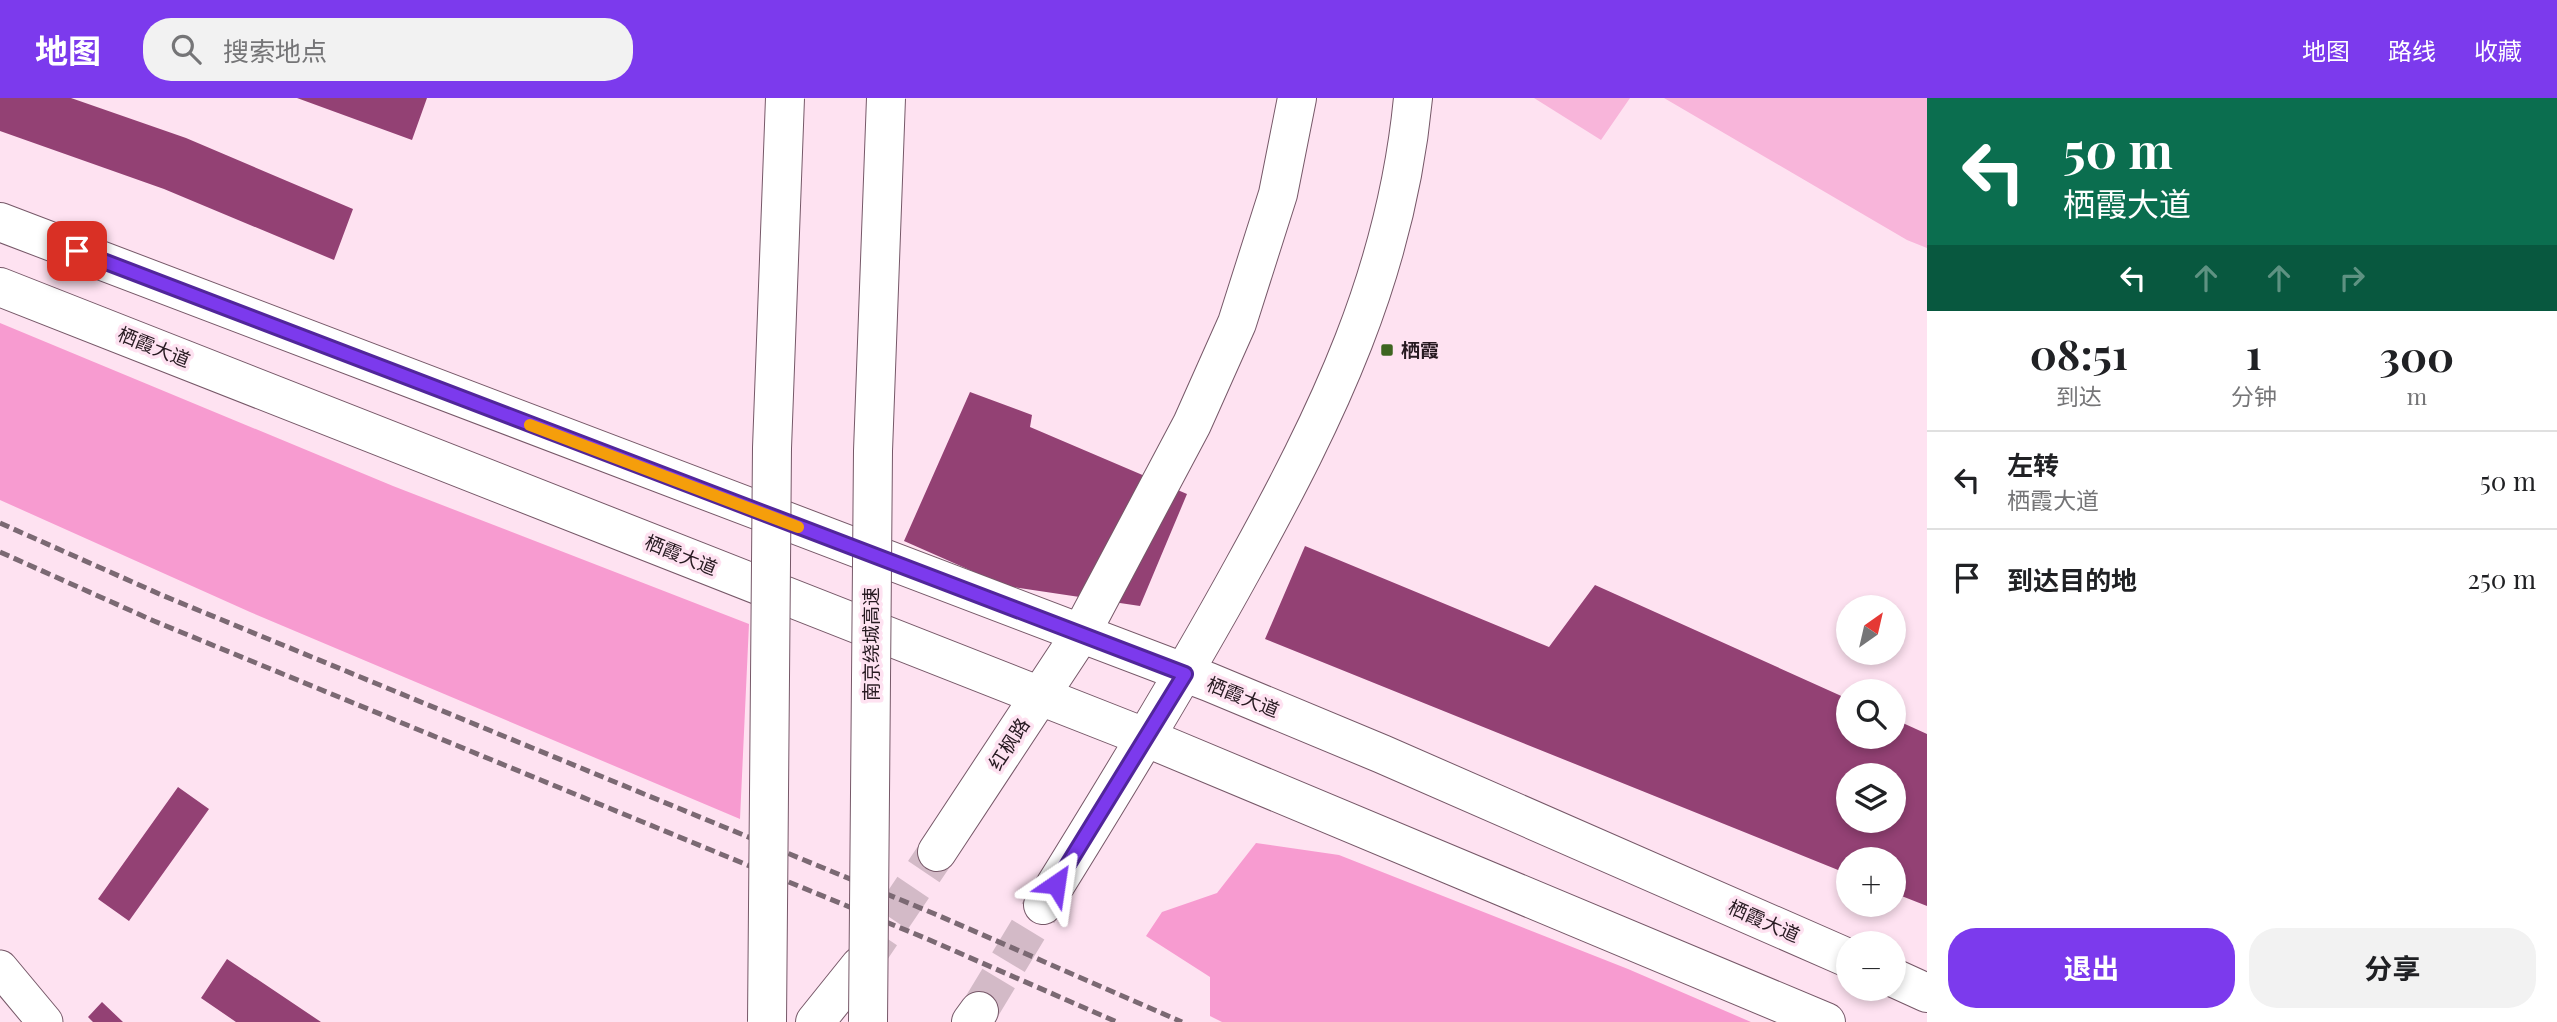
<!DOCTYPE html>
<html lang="zh">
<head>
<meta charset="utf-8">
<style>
	:root { --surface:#fff; --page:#f2f2f2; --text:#202124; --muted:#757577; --line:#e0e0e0; --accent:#7c3aed }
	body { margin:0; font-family:"Playfair Display","Noto Sans SC",serif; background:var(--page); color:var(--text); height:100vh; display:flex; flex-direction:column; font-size:26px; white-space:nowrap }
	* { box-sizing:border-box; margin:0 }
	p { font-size:23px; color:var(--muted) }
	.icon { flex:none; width:38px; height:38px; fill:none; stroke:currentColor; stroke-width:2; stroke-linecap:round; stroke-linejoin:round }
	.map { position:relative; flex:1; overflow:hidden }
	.side { display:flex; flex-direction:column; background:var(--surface); width:630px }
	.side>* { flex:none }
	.banner { background:#0b6e4f; color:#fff; overflow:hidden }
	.needle { width:46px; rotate:34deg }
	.buttons { position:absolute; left:1836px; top:497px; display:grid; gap:14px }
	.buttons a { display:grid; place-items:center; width:70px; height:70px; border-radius:50%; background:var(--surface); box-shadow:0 4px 10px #0003; font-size:35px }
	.pin { position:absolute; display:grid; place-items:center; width:60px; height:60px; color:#fff; margin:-30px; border-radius:14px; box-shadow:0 4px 10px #0006 }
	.me { position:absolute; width:77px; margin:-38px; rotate:32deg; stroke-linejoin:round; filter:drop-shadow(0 0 5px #0008) }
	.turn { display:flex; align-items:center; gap:24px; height:147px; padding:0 21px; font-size:32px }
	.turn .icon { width:91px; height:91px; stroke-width:2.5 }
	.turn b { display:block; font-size:49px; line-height:60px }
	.lanes { display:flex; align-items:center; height:66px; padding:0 21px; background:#0003; justify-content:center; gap:35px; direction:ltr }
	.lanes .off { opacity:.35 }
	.eta { display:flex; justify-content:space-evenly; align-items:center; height:119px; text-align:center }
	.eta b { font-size:42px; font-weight:700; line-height:49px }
	.cta { display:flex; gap:14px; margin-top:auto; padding:14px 21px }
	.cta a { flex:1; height:80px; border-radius:28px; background:var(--accent); color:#fff; font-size:28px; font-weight:700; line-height:80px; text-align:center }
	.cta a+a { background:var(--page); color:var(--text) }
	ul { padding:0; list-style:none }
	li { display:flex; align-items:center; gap:21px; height:98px; padding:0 21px; border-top:2px solid var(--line) }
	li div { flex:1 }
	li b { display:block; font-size:26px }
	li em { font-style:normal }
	header { display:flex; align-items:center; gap:42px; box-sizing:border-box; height:98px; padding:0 35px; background:var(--accent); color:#fff }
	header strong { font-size:33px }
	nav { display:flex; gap:38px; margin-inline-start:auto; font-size:24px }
	.search { width:490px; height:63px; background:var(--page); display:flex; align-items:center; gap:18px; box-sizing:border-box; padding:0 24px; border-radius:28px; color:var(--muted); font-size:26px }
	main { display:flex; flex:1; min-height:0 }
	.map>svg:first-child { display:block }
	.green { fill:#f8b5da }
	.forest { fill:#f79bd0 }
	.building { fill:#934174; fill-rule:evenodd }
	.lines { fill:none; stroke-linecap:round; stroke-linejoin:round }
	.secondary-tunnel { stroke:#d3bac7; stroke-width:38; stroke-dasharray:38 19; stroke-linecap:butt }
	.minor-casing { stroke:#765868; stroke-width:37 }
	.secondary-casing { stroke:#765868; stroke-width:40 }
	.primary-casing { stroke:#765868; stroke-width:40 }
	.minor { stroke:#fff; stroke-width:35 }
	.secondary { stroke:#fff; stroke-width:38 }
	.primary { stroke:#fff; stroke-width:38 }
	.rail { stroke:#7b6973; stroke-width:5; stroke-dasharray:10 5; stroke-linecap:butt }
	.motorway-bridge-casing { stroke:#765868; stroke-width:40; stroke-linecap:butt }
	.motorway-bridge { stroke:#fff; stroke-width:38 }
	.route-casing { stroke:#51269a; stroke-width:18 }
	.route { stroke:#7c3aed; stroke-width:12 }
	.slow { stroke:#f59e0b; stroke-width:12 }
	.poi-dot { fill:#3d6520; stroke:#fee2f1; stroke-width:2.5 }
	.labels { text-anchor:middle; stroke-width:7; stroke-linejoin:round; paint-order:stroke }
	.street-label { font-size:19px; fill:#271a21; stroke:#fee2f1 }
	.poi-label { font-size:19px; font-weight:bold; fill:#271a21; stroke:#fee2f1; text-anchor:start }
</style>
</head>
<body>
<header>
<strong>地图</strong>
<div class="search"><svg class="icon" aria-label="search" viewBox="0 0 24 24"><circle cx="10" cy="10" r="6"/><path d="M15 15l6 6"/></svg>搜索地点</div>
<nav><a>地图</a><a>路线</a><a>收藏</a></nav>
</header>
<main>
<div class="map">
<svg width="1927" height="924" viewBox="0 0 1927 924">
	<rect width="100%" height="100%" fill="#fee2f1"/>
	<path class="green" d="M1534 0H1630L1601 42Z
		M1664 0H1927V150L1907 142Z"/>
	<path class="forest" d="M0 225 393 388 749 526 740 721 250 514 0 402Z
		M1256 745 1339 757 1628 871 1751 924H1222L1210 918V879L1146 838 1162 814 1217 795Z"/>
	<path class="building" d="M0 0H71L186 40 353 111 334 162 164 91 0 33Z
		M297 0H427L412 42Z
		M970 294 1032 317 1030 329 1187 396 1140 508 1006 488 904 443Z
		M1305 448 1549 549 1595 487 1848 601V639H1894V621L1927 636V808L1894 795V761H1848V776L1265 541ZM1848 677H1894V723H1848Z
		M178 689 209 711 129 823 98 801Z
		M227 861 321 924H236L201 900Z
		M102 904 123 924H93L88 919Z"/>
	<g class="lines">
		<path class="secondary-tunnel" d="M860 868 937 754
			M979 913 1043 807"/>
		<defs>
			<path id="minor" d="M0 870 45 924"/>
			<path id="secondary" d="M937 754 1080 537 1192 326 1237 225 1278 96 1297 0
				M1043 807C1112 696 1180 585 1243 470 1328 316 1396 177 1413 0
				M815 924 860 868
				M971 924 979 913"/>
			<path id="primary" d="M0 124 1209 584 1382 656 1848 860
				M0 189 1147 640 1826 924
				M1894 880 1927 895"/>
		</defs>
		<use href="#minor" class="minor-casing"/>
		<use href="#secondary" class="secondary-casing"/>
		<use href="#primary" class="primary-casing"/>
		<use href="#minor" class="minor"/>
		<use href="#secondary" class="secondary"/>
		<use href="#primary" class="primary"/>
		<path class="rail" d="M0 425 164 498 935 816 1182 924
			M0 454 154 523 925 840 1117 924"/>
		<defs>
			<path id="motorway-bridge" d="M767 924 772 350 785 0
				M868 924 873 353 886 0"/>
		</defs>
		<use href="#motorway-bridge" class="motorway-bridge-casing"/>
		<use href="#motorway-bridge" class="motorway-bridge"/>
	</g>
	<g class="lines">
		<defs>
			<path id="route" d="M77 153 1185 576 1056 786"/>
		</defs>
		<use href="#route" class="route-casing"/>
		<use href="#route" class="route"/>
		<path class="slow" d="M530 327 798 429"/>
	</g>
	<rect class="poi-dot" x="1380" y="245" width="14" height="14" rx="3.5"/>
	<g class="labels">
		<g class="street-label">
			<text transform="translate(154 249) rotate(22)" y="7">栖霞大道</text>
			<text transform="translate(681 457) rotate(22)" y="7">栖霞大道</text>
			<text transform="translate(871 546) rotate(-90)" y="7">南京绕城高速</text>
			<text transform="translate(1243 599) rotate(22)" y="7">栖霞大道</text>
			<text transform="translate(1009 646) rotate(-57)" y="7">红枫路</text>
			<text transform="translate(1764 823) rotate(24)" y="7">栖霞大道</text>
		</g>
		<g class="poi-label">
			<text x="1401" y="259">栖霞</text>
		</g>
	</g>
</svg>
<div class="buttons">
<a><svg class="needle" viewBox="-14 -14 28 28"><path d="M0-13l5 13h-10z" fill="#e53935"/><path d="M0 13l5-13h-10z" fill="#757577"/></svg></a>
<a><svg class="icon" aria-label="search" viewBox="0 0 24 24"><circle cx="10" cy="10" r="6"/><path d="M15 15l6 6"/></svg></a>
<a><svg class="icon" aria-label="layers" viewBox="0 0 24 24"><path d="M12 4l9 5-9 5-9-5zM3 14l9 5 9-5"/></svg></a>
<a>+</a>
<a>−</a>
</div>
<div class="pin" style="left:77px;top:153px;background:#d93025"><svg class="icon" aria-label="arrive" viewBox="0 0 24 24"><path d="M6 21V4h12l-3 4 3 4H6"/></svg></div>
<svg class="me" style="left:1056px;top:786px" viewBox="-20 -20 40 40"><path d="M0-17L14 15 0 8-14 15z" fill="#7c3aed" stroke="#fff" stroke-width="4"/></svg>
</div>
<section class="side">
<div class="banner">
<div class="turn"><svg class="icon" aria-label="left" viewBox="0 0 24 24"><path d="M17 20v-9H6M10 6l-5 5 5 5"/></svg><div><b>50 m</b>栖霞大道</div></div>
<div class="lanes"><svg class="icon" aria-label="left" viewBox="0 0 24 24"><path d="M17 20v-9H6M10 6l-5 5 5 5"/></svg><svg class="icon off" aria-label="ahead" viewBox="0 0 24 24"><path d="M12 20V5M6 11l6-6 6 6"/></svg><svg class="icon off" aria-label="ahead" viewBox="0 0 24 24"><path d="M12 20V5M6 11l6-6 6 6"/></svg><svg class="icon off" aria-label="right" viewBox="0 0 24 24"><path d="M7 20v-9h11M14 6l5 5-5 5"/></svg></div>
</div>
<div class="eta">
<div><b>08:51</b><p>到达</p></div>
<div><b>1</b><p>分钟</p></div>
<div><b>300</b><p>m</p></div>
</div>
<ul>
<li><svg class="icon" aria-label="left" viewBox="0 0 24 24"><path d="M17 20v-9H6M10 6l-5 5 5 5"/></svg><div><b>左转</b><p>栖霞大道</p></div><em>50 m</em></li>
<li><svg class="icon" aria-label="arrive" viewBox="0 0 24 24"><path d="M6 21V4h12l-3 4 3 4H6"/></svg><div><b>到达目的地</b></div><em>250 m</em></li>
</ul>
<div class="cta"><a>退出</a><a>分享</a></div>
</section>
</main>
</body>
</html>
